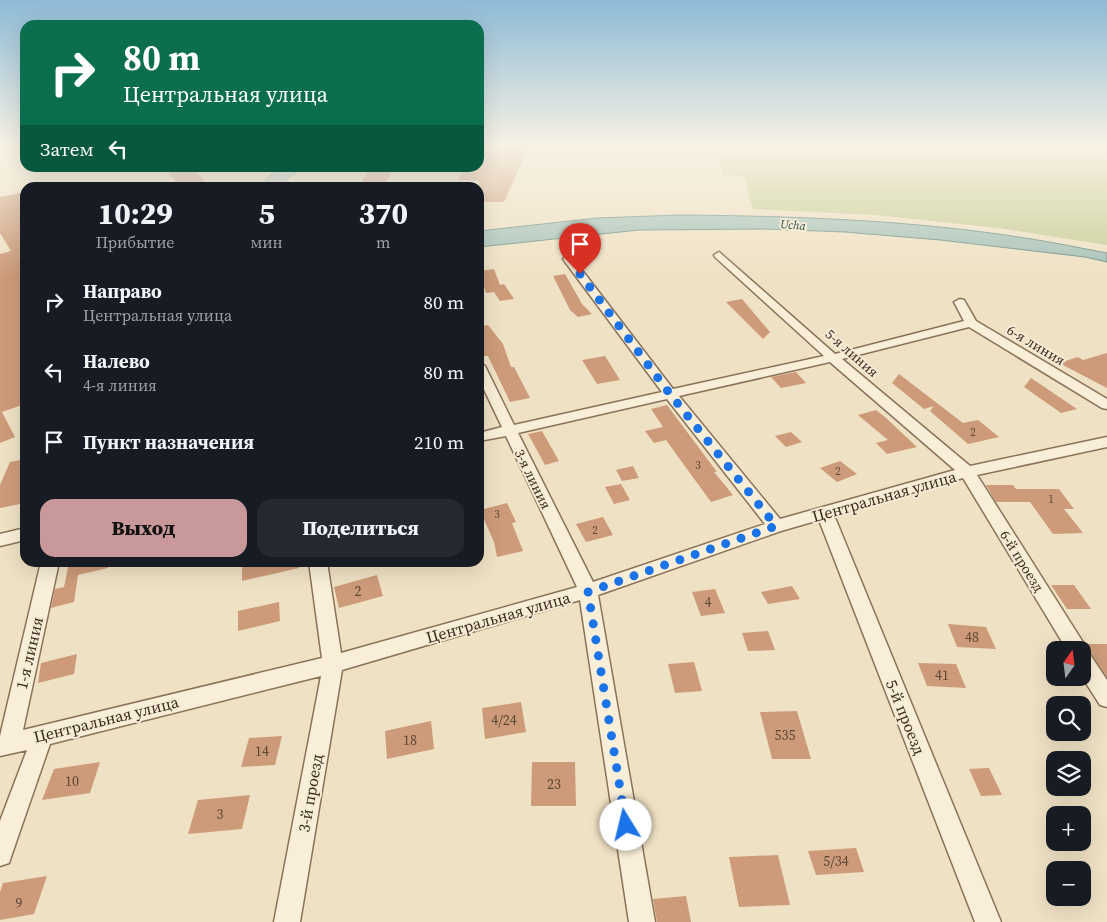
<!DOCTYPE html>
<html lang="ru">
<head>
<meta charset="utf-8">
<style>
	:root { --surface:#171b24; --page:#242831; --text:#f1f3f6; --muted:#9ea1a6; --accent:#c9989b }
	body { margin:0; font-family:"Source Serif 4",serif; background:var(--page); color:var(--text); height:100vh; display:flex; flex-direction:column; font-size:19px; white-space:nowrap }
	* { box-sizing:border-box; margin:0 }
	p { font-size:16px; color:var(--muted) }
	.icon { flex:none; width:28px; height:28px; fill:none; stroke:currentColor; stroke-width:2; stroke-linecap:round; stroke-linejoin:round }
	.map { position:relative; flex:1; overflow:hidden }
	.panel { position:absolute; left:20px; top:182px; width:464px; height:385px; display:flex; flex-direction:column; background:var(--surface); border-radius:15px; box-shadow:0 5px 20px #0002 }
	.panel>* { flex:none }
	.top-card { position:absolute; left:20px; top:20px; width:464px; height:152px; border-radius:15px; box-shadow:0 5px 20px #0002; background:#0b6e4f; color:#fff; overflow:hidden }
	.needle { width:32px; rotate:14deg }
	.fabs { position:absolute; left:1046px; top:641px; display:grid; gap:10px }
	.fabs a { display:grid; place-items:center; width:45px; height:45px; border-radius:10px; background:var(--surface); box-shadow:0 5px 20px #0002; font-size:25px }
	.pin { position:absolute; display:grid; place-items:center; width:42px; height:42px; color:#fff; margin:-51px -21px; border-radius:50% 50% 50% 0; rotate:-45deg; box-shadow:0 0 5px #0007 }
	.pin .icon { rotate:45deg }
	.me { position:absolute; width:55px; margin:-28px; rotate:351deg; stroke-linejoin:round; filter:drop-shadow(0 0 4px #0008) }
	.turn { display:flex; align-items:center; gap:18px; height:105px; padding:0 20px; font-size:22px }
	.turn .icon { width:65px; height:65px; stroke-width:2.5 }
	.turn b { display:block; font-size:35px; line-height:42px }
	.then { display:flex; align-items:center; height:48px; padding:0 20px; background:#0003; gap:10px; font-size:19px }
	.eta { display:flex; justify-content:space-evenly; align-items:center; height:85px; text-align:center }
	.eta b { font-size:30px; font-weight:800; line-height:35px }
	.cta { display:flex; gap:10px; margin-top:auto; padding:10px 20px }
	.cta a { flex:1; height:58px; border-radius:15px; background:var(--accent); color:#111; font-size:20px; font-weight:800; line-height:58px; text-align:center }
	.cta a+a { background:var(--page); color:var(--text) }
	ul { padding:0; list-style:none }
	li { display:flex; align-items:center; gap:15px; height:70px; padding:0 20px }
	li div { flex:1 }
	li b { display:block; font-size:19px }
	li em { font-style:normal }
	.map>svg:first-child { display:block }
	.green { fill:#c8cd97 }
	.water { fill:#a6c2b9; stroke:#6c9087 }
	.building { fill:#cd9b79 }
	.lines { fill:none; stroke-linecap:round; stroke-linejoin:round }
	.minor-casing { stroke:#8a725a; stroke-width:3 }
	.minor { fill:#f9eed7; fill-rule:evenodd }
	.route { stroke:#1a73e8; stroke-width:9; stroke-dasharray:0 16.2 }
	.labels { text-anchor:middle; stroke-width:4; stroke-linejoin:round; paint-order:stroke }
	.number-label { font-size:11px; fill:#5e4735 }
	.far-water-label { font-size:12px; font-style:italic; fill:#2d5956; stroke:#f6ebd4 }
	.street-label { font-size:14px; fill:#392b1e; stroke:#f6ebd4 }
	.near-number-label { font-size:14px; fill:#5e4735 }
	.near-street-label { font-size:16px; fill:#392b1e; stroke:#f6ebd4 }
</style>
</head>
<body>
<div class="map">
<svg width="1107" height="922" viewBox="0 0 1107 922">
	<rect width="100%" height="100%" fill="#efe1c4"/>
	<path class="green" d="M715 148H1104L1107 149V245L998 228 876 215 753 209 744 177 723 175Z"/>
	<path class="water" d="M283 168H302L286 180 283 187H258L272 174Z
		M680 215C795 216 911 220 1025 238 1052 242 1080 248 1107 253V262L1085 257 940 240 845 232 766 229 639 230 479 247V231L597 218Z"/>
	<path class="building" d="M479 148H528L504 202H479V181L458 180 465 168H479Z
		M164 168H193L211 188H181Z
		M369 170 393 171 383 186H358Z
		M20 193 25 200V404L2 412 15 437 0 443V254L11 251 0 233V197Z
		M494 269 500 285 504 284 514 299 500 301 494 292 486 293 479 271Z
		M565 274 582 304 592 314 578 317 570 310 553 276Z
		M742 299 770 332 763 339 726 302Z
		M488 325 503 344 511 367H514L530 398 510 402 488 356H484L479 341V327Z
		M1107 353V388L1059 363 1078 357 1083 360Z
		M605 356 620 380 597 384 582 360Z
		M796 372 806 383 781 388 771 377Z
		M899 374 963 423 978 420 999 437 968 444 930 411 934 406 924 409 892 383Z
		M1031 378 1077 409 1061 413 1024 387Z
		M667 405 717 472H714L733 495 711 502 666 440 654 443 645 431 663 427 651 409Z
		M876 410 886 418 917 447 887 454 876 443 888 440 858 415Z
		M542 431 559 461 545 465 528 434Z
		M791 432 802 442 786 447 775 436Z
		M25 459V503L0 508V485L10 462Z
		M840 461 857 474 837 482 820 468Z
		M633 466 639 478 622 481 616 470Z
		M621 484 630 500 614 504 605 487Z
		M986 485H1013L1016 489H1059L1074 509H1064L1083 533 1053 534 1030 502H996Z
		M507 503 516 522 512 523 523 551 497 557 494 542 480 510Z
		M603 517 613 535 586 542 576 524Z
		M69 562H107L108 568 78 575 74 602 51 608 55 589 64 587Z
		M252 562H299V568L242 581V565Z
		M377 575 383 596 339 608 334 587Z
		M1051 585H1074L1091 609H1067Z
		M792 586 800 599 768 604 761 592Z
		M715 589 725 613 701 616 692 592Z
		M279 602 280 621 238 631V611Z
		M948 624 986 627 996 649 957 647Z
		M768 631 775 650 748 651 742 633Z
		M1086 644H1107V677L1090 652Z
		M77 654 74 674 38 683 41 663Z
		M694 662 702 691 675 693 668 664Z
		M918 663 956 664 966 688 927 686Z
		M521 702 526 732 485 739 482 708Z
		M797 711 811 759H772L760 712Z
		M431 721 434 749 387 759 385 731Z
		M282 736 275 765 241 767 249 738Z
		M100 762 90 793 42 800 54 769Z
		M532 762H575L576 806H531Z
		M989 768 1002 795 981 796 969 769Z
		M250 795 242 829 188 834 198 800Z
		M856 848 864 872 816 875 808 851Z
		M778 855 790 905 739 907 729 857Z
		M47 876 34 914 0 920V892L3 883Z
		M686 896 691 922H657L653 899Z"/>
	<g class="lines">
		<defs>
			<path id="minor" d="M719 252 835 354 964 321 954 302 960 299 964 300 976 321 1107 399V409L1102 408 969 327 842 359 970 466 1107 437V447L977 475 1084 644 1086 652 1089 653 1107 680V707L1100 705 1082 677V650H1067L963 478 834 515 1001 922H975L819 520 781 531 598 595 655 922H629L580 600 342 670 300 922H274L321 676 50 744 12 854 9 863 0 866V821L27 750 0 756V736L41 562H59L23 730 322 658 309 562H327L341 653 577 587 506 436 479 441V433L502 427 479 379V362L485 366 514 425 662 392 563 259 568 256 572 257 673 389 824 356 715 257 714 255ZM830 362 955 470 780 519 679 396ZM667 399 765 524 593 582 518 433Z
				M25 528V540L0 546V534Z"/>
		</defs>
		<use href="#minor" class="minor-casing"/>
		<use href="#minor" class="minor"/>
	</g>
	<linearGradient id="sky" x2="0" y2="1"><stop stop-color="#8dbad5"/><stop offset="0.53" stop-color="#f8f2e4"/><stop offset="1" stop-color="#f8f2e4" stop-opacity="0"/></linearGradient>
	<rect width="1107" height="277" fill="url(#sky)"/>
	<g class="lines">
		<path class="route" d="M580 274 670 394 776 526 588 592 626 825"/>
	</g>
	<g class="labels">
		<g class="number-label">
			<text x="973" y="436">2</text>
			<text x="698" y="469">3</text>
			<text x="838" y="475">2</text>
			<text x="1051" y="503">1</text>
			<text x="497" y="518">3</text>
			<text x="595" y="534">2</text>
		</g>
		<g class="far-water-label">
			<text transform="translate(793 225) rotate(4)" y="4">Ucha</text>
		</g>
		<g class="street-label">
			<text transform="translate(1036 345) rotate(31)" y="5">6-я линия</text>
			<text transform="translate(852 353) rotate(41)" y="5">5-я линия</text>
			<text transform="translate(533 479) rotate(64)" y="5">3-я линия</text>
			<text transform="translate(1022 561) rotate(58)" y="5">6-й проезд</text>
		</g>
		<g class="near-number-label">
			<text x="358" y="596">2</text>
			<text x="708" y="607">4</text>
			<text x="972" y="642">48</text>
			<text x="942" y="680">41</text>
			<text x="504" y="725">4/24</text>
			<text x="785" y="740">535</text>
			<text x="410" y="745">18</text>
			<text x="262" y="756">14</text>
			<text x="72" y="786">10</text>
			<text x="554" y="789">23</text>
			<text x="220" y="819">3</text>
			<text x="836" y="866">5/34</text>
			<text x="19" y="908">9</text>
		</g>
		<g class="near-street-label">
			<text transform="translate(884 496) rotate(-16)" y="6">Центральная улица</text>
			<text transform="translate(498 617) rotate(-16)" y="6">Центральная улица</text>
			<text transform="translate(29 653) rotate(-77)" y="6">1-я линия</text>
			<text transform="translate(906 717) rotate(68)" y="6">5-й проезд</text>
			<text transform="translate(106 719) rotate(-14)" y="6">Центральная улица</text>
			<text transform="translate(310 793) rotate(-80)" y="6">3-й проезд</text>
		</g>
	</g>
</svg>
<div class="fabs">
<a><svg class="needle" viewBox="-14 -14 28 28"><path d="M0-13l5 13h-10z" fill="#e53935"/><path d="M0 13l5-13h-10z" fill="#9ea1a6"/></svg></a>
<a><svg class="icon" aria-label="search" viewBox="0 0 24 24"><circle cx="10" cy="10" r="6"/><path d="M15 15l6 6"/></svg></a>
<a><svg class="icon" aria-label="layers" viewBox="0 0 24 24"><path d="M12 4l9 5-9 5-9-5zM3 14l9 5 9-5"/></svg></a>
<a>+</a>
<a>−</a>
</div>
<div class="pin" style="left:580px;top:274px;background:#d93025"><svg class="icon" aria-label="arrive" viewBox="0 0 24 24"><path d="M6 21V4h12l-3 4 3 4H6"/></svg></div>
<svg class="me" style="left:626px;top:825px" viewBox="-20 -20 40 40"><circle r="19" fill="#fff"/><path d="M0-13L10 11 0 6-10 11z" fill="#1a73e8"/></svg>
<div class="top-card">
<div class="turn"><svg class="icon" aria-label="right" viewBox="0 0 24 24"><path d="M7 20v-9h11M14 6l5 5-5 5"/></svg><div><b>80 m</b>Центральная улица</div></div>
<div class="then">Затем<svg class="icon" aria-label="left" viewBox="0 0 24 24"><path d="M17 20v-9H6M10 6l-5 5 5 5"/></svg></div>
</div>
<section class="panel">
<div class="eta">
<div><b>10:29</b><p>Прибытие</p></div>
<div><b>5</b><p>мин</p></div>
<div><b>370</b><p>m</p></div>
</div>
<ul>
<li><svg class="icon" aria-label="right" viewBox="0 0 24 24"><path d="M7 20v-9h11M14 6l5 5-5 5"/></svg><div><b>Направо</b><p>Центральная улица</p></div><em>80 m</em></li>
<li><svg class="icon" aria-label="left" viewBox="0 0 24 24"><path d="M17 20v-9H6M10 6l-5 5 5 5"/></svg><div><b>Налево</b><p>4-я линия</p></div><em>80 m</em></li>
<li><svg class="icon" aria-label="arrive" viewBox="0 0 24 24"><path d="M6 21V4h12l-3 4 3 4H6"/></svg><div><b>Пункт назначения</b></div><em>210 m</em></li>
</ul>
<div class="cta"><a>Выход</a><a>Поделиться</a></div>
</section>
</div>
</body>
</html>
